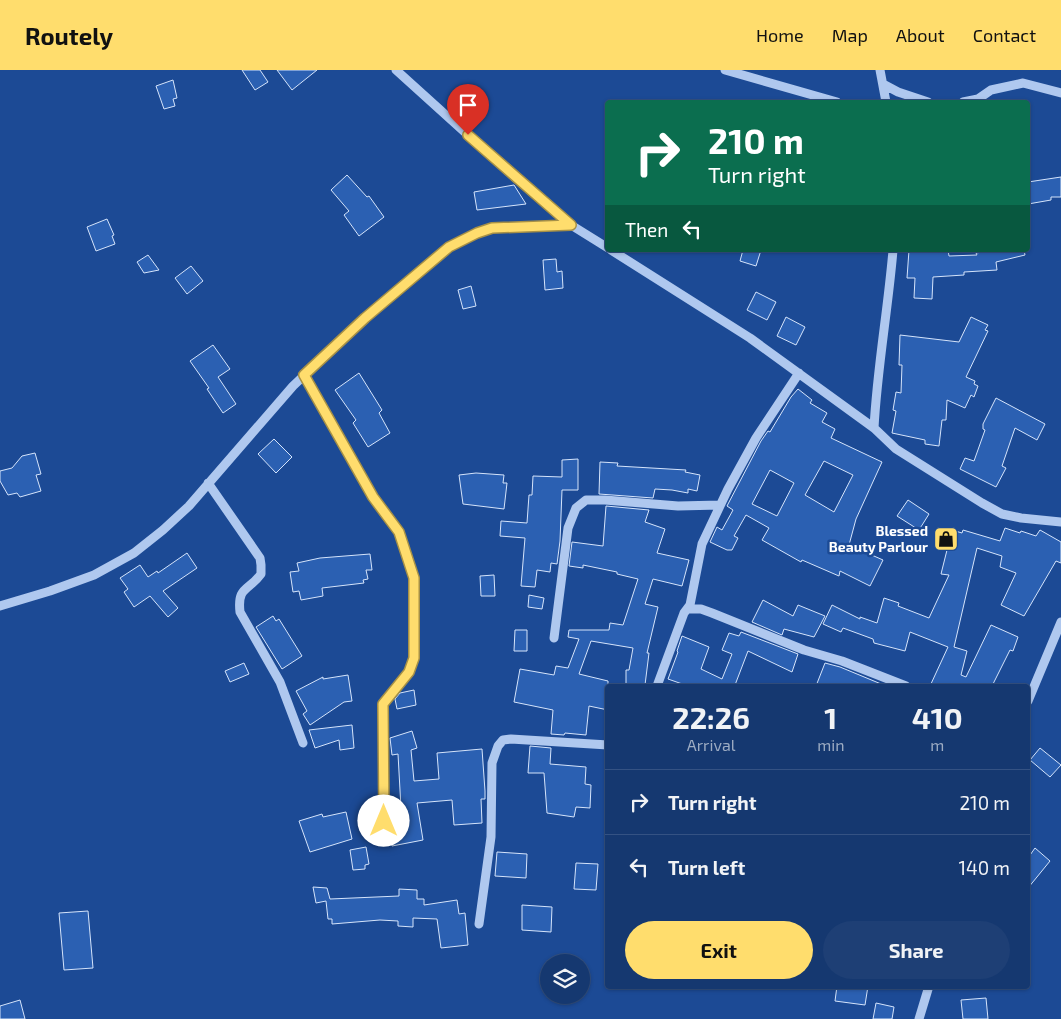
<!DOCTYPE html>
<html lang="en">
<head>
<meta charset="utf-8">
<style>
	:root { --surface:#153870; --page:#1e3f75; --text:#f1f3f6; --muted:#9dacc3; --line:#345283; --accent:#ffdd6d }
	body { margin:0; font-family:"Exo 2",sans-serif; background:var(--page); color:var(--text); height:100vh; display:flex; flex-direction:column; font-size:19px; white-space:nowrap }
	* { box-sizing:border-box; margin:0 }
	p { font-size:16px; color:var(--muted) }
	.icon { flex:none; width:28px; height:28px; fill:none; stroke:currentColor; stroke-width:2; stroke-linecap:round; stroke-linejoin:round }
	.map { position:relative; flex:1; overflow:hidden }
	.details { position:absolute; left:605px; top:614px; width:425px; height:305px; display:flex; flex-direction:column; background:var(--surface); border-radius:5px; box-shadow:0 1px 4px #0004,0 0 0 1px var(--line) }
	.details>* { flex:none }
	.banner { position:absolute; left:605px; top:30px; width:425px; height:152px; border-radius:5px; box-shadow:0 1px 4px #0004,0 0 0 1px var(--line); background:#0b6e4f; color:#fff; overflow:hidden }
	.tools { position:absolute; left:540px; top:884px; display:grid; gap:10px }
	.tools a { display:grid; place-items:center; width:50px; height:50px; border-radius:50%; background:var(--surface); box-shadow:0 1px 4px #0004,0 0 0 1px var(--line); font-size:25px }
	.pin { position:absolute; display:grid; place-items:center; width:42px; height:42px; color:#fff; margin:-51px -21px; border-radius:50% 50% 50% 0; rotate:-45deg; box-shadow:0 0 5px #0007 }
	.pin .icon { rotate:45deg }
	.me { position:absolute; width:55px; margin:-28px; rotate:0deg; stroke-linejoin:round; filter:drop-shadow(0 0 4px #0008) }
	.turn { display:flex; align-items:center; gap:18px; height:105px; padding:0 20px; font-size:22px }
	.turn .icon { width:65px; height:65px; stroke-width:2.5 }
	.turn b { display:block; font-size:35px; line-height:42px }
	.then { display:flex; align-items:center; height:48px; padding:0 20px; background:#0003; gap:10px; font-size:19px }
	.eta { display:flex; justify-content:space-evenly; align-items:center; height:85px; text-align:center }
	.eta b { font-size:30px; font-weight:700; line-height:35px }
	.action { display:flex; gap:10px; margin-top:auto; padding:10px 20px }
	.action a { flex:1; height:58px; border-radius:30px; background:var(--accent); color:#111; font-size:20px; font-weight:700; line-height:58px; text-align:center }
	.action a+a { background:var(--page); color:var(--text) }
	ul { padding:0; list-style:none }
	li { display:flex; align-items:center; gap:15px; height:65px; padding:0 20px; border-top:1px solid var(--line) }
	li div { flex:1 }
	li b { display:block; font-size:19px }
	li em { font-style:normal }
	header { display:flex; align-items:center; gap:30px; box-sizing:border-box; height:70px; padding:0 25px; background:var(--accent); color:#111 }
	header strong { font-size:24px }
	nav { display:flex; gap:28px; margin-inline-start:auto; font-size:18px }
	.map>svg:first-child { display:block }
	.building { fill:#2b60b2; stroke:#d5e4fb; fill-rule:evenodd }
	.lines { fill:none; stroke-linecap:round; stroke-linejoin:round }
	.minor { stroke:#afc8ef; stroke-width:9 }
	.route-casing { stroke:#a69047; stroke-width:12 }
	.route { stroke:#ffdd6d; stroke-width:9 }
	.labels { text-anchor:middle; stroke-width:5; stroke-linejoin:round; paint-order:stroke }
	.poi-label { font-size:14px; font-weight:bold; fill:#fff; stroke:#1c4a95; text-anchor:end }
</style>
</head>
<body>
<header>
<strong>Routely</strong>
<nav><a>Home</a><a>Map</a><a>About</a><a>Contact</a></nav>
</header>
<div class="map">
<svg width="1061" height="949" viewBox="0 0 1061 949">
	<rect width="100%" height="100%" fill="#1c4a95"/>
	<path class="building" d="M242 0H260L268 12 255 20Z
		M277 0H317L292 20Z
		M173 10 177 28 173 29 175 36 164 39 156 16Z
		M347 105 367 127 369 126 384 147 359 166 344 145 349 141 331 120Z
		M1061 107V127H1051V130L1028 134V112Z
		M514 115 526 134 477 140 474 122Z
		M107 149 114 165 112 166 115 174 96 181 87 157Z
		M743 180H761L756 196 740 191Z
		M909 180H948L949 186 977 185 976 183 983 182V180H1024L1025 185 996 192 997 200 964 202V205L933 207 932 229 914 228 915 208H907Z
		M148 185 159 200 144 203 137 192Z
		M556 189 557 202 562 201 563 218 545 220 543 190Z
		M191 196 203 211 187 224 175 208Z
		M471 216 476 236 463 239 458 220Z
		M756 222 776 232 767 250 747 240Z
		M786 247 805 257 796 275 777 266Z
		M971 247 988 255 985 260 988 261 966 307 975 311 974 314 978 316 974 327 971 325 965 338 947 330 946 350H942L939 376 925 374V370L892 363 896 341 893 340 896 322 901 323 902 295H899L900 265 959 272Z
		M213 275 230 299 218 307 236 334 223 343 207 319 209 318 190 291Z
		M359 303 382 340 379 343 390 363 368 377 353 353 356 350 335 320Z
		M798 319 812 330 810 333 827 343 822 352 835 359 831 368 882 392 856 449 849 475 883 490 870 516 840 501 839 506 802 490 801 492 762 470 769 458 746 445 734 466 738 468 732 480H727L710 472 717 457 722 460 733 440 727 436 761 371 768 361 770 362 791 327ZM824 391 853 405 834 442 805 425ZM770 400 794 413 777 446 752 434Z
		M996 328 1045 354 1037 370 1015 358 1002 396 1006 398 996 417 960 399 965 388 974 391 985 360 983 359V354Z
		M274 369 292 387 276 403 258 384Z
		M35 383 41 404 36 405 41 421 20 427 17 423 8 425 0 411V401L12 398 22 386Z
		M578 389V420H562L560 471 557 494 551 493 550 502 537 500 535 517 521 516 525 468 500 466 501 451 527 453 529 425H532L533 406 562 407V390Z
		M600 392 618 393 617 396 686 400 685 402 700 405 697 421 688 419V423L672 420 655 419 653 428 599 424Z
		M476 403 504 405 503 413H507L504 439 463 434 459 405Z
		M908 430 929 444 919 460 897 446Z
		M606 436 649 440 645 452 665 459 657 483 689 490 682 516 653 509 645 534 658 537 647 583H649L645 615 626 614V600H629L633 578 591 571 579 604 608 611V640L589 636 586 665 565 663 564 665 551 664 553 640 514 632 520 599 554 605 556 596 568 598 579 569 568 567 569 560H609L610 553 623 555 638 509 617 504V502L583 495V498L569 496 572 472 603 476Z
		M1005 458 1020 463 1021 461 1036 466 1040 460 1061 472V493L1056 491 1024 546 1001 535 1016 503 1000 497 1002 486 977 478 954 577 967 581 961 605 966 607 991 555 1018 567 1013 581 1010 580 992 616H930L948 577 910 562 905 581 874 573 873 569 843 558 841 562 823 554 832 535 860 549V547L877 553 884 528 899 533 898 536 929 548 949 505 941 504 952 460 962 463 963 460 1000 471Z
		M187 483 197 498 163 521 178 538 168 547 150 526 134 537 124 522 128 519 120 508 140 495 148 507 157 501 158 503Z
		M370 484 372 500H366L368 509 363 510 364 513 322 518 323 526 301 530 299 521 293 522 290 502 299 501 297 493 320 488Z
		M494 505 495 526H481L480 506Z
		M529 525 544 528 542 539 528 537Z
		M763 530 793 546 798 535 825 546 814 567 784 559 782 565 752 552Z
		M273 546 276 551 279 549 302 586 282 599 256 557Z
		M515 560H527V581H514Z
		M741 562 798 584 792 602 748 581 735 615 739 616H688L668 609 678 582 677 581 682 566 709 577 701 599 722 609 732 584 722 580 729 563 739 566Z
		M244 593 249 604 230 612 225 601Z
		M825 593 840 597 886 616H816Z
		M348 605 352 631 344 632 310 655 303 644 307 641 296 621 323 607V609Z
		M414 620 416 635 397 639 395 629 400 623Z
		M352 655 354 678 340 680 339 670 315 678 309 660Z
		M412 661 417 678 411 680 414 711 439 709 437 683 482 679 485 721V729H481L482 753 454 755 452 730 417 733 423 770 392 776 390 759 402 756 398 684 392 685 390 668Z
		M530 676 551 678 550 694 586 697 585 714 591 715 590 738 576 737 574 747 547 743 544 703H528Z
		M1040 678 1061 695 1050 707 1030 690Z
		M346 742 352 769 310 782 299 751 322 744 323 747Z
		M366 777 369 794 365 795V799L353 800 350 780Z
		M1035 778 1050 791 1028 818V788Z
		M497 782 527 784 526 808 495 806Z
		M576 793 598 794 596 820 574 819Z
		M313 817 327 818 330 829 399 826V819L417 820V829H424V835L457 830 459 844 465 843 468 875 441 878 437 849 413 848V857L398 856V851L380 850 332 854V849H328L326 831 316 833Z
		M522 835 552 837 551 862 522 860Z
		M88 841 93 898 64 900 59 843Z
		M837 916H868L865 935 835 931Z
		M986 928 988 949H963L961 930Z
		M20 930 25 949H0V936Z
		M876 933 894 937 892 949H873Z"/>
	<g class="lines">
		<path class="minor" d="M396 0 511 104 571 155 608 178
			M725 0 837 32
			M880 0 886 32
			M883 14 898 22 928 32
			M963 32 978 29 991 20 1023 13 1061 23
			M611 180 750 268 874 358 896 379 982 433 1002 444 1021 448 1061 452
			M304 305 373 427 399 462 414 508V588L409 602 383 634 384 771
			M874 358C877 299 888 240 893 180
			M208 413 260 488 261 495V504C249 521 237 516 240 542L280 612 303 673
			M0 536 50 521 94 505 134 483 163 460 189 436 293 316 365 248 449 177 477 163 492 158 571 155
			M688 539H701L712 543 804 580 842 591 906 616
			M554 568 568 458 576 438 586 430H605L678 436 720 435
			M657 616 684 543 690 535 702 474 728 419 756 368 799 303
			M1028 631 1061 552
			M479 854 491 767 492 693 498 676 503 670 511 669 608 675
			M919 949 929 916"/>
	</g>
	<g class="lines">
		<defs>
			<path id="route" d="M384 751 383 634 409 602 414 588V508L399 462 373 427 304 305 365 248 449 177 477 163 492 158 571 155 468 65"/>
		</defs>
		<use href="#route" class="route-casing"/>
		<use href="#route" class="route"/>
	</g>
	<defs>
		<symbol id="shop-square" viewBox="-11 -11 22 22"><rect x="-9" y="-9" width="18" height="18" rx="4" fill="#ffdd6d" stroke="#1c4a95"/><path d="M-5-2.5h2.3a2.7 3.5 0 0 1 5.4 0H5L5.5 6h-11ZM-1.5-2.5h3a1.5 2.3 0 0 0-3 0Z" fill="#111"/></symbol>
	</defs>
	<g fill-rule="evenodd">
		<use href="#shop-square" x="932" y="455" width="28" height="28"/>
	</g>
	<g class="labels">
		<g class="poi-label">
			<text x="928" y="466">Blessed<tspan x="928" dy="16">Beauty Parlour</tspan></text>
		</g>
	</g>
</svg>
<div class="tools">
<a><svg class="icon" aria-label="layers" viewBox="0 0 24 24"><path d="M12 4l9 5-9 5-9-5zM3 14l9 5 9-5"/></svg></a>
</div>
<div class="pin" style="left:468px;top:65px;background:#d93025"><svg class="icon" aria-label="arrive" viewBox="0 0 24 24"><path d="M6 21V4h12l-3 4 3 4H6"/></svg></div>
<svg class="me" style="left:384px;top:751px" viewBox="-20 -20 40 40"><circle r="19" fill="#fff"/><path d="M0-13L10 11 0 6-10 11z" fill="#ffdd6d"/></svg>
<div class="banner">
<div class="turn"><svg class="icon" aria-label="right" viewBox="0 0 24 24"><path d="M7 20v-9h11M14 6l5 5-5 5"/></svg><div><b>210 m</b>Turn right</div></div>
<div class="then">Then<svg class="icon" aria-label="left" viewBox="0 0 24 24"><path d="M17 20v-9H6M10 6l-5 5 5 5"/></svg></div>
</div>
<section class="details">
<div class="eta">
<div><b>22:26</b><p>Arrival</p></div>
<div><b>1</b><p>min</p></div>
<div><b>410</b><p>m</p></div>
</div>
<ul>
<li><svg class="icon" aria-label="right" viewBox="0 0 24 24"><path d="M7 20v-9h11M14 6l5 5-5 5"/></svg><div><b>Turn right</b></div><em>210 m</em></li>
<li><svg class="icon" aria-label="left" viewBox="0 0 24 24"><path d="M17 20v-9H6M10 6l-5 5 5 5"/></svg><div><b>Turn left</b></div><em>140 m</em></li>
</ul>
<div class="action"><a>Exit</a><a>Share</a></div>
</section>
</div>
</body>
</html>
